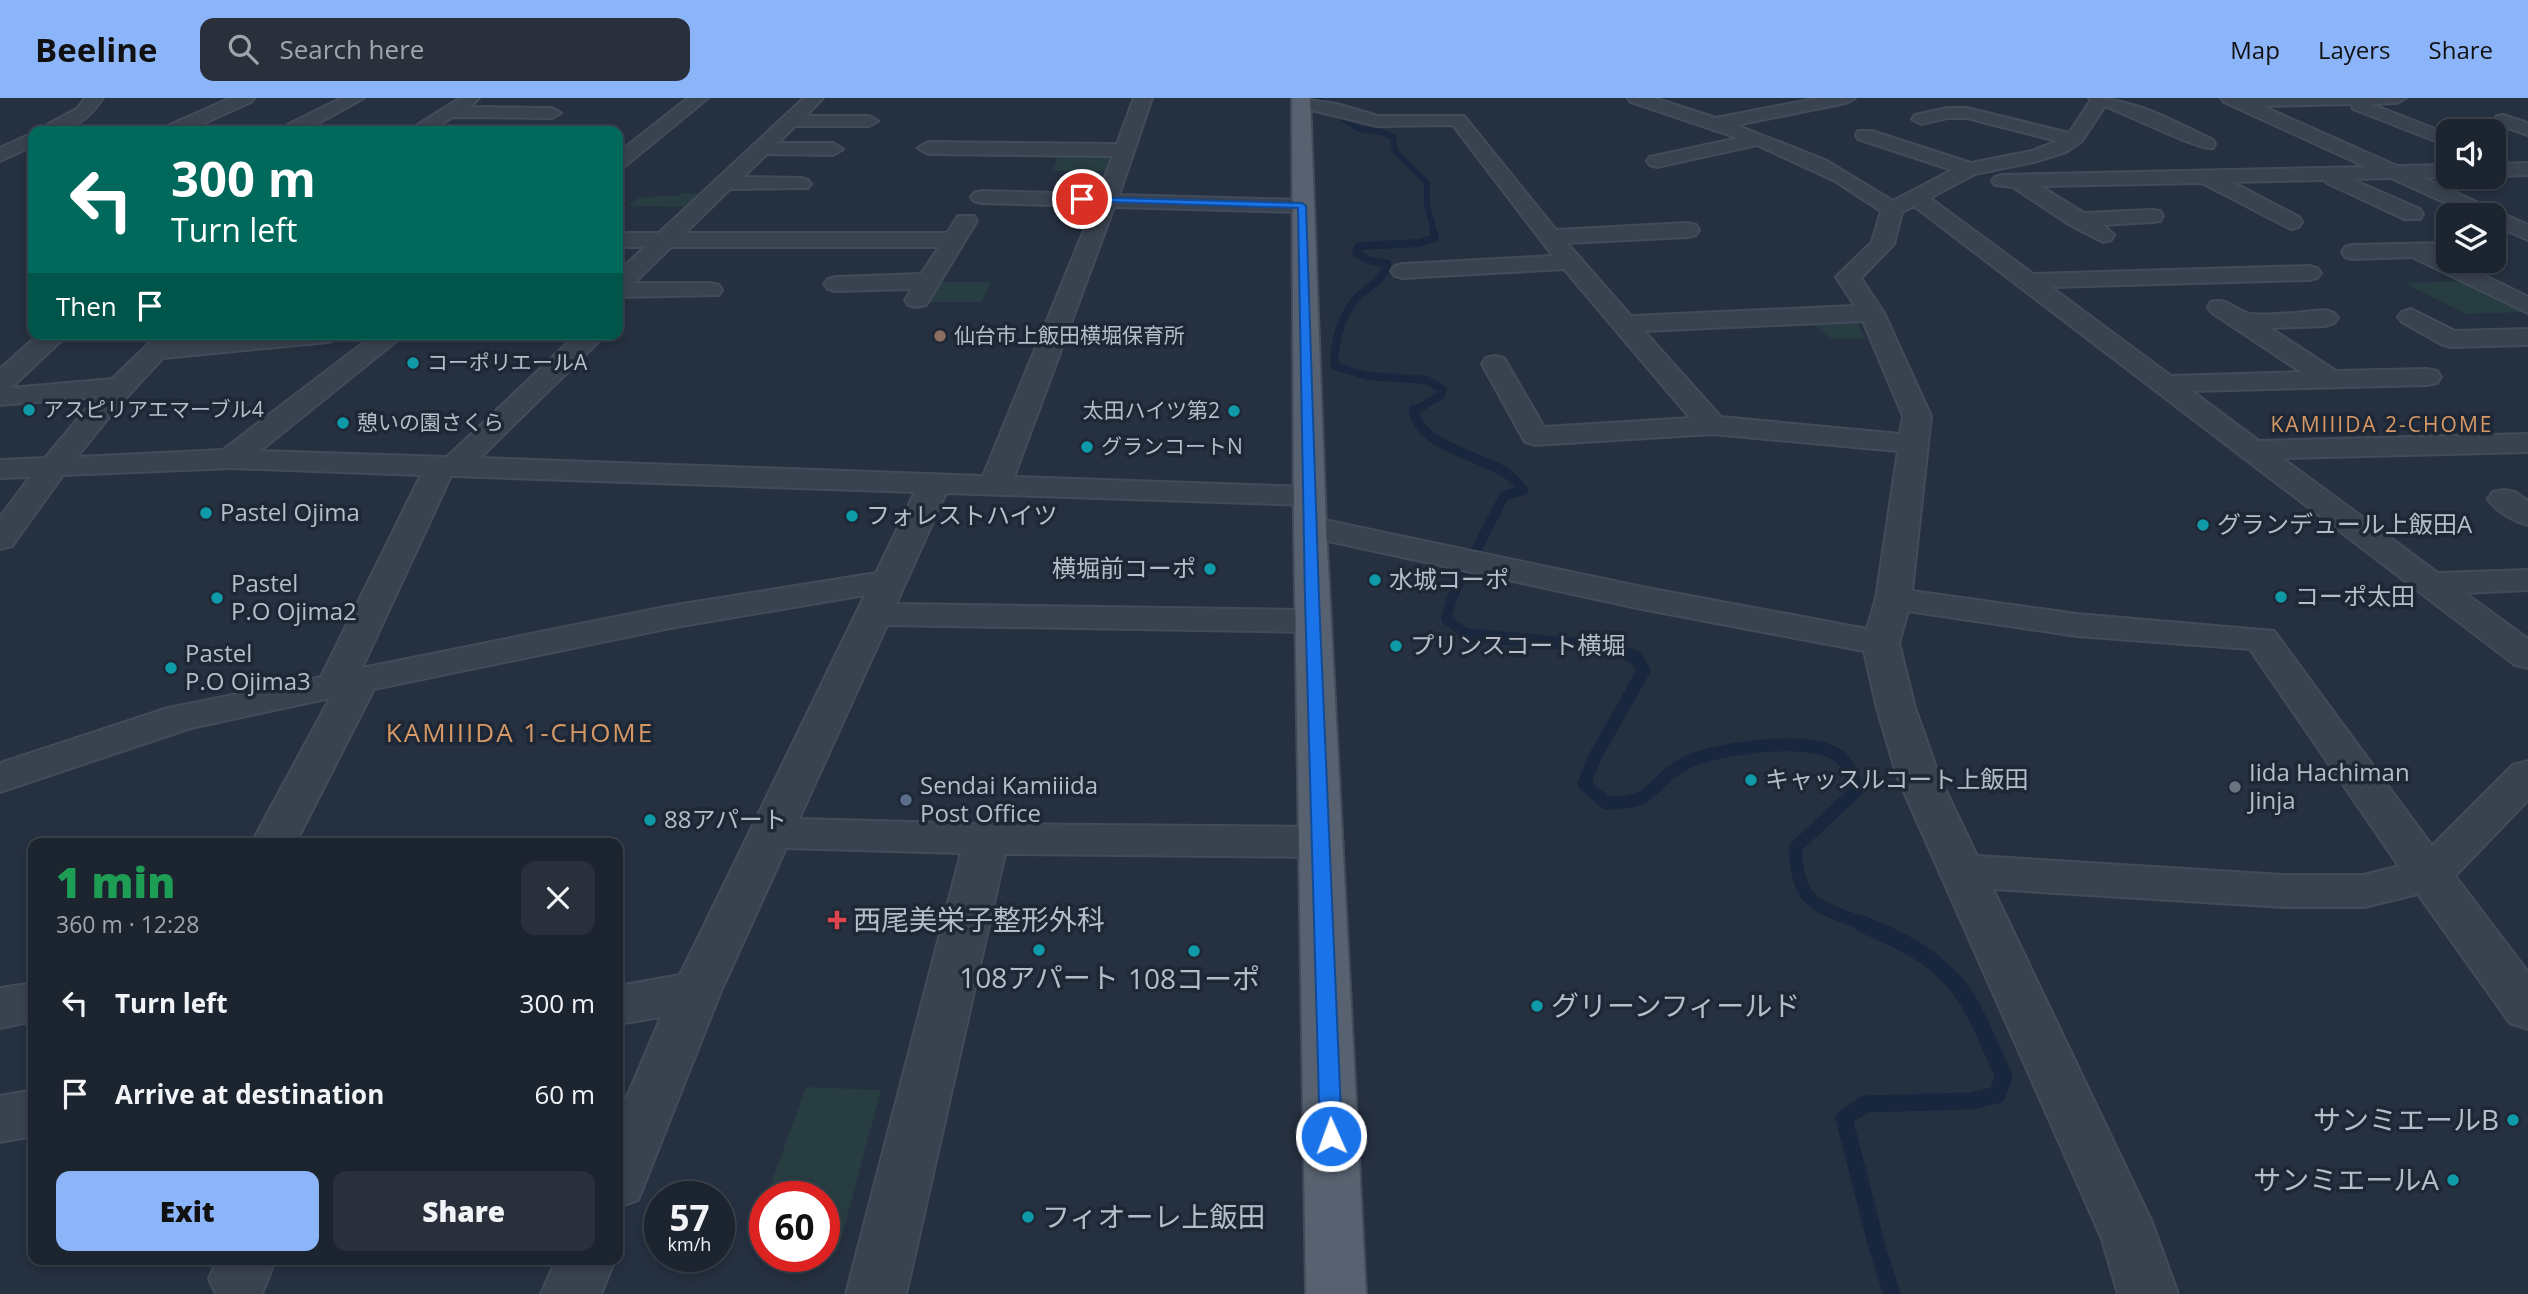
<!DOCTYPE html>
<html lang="en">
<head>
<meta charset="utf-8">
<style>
	:root { --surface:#1c2430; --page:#29303c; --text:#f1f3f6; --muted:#a0a4ab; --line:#3a414c; --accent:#8cb4f8 }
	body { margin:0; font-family:"Open Sans","Noto Sans JP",sans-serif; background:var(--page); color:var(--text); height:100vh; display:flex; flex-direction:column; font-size:26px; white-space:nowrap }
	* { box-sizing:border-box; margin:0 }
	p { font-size:23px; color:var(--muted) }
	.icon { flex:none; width:38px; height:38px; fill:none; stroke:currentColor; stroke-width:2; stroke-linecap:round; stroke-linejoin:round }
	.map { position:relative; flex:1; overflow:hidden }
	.details { position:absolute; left:28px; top:740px; width:595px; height:427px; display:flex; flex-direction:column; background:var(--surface); border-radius:14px; box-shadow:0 4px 10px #0003,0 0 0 2px var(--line) }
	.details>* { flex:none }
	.hud { position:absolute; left:28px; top:28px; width:595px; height:214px; border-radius:14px; box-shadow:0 4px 10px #0003,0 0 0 2px var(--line); background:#00695c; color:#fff; overflow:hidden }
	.tools { position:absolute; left:2436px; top:21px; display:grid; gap:14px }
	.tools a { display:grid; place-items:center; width:70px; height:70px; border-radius:14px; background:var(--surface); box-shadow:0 4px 10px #0003,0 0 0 2px var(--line); font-size:35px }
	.speed { position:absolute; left:644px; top:1083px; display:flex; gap:14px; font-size:35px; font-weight:700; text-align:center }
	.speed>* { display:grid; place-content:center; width:91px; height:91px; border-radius:50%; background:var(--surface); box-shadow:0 4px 10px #0003,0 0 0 2px var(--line); line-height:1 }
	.speed small { font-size:18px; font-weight:400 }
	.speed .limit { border:10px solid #d22; background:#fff; color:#111 }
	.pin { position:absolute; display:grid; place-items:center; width:60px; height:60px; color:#fff; margin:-30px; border:4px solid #fff; border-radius:50%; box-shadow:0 2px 7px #0007 }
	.me { position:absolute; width:77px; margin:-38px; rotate:358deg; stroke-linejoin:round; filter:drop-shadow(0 0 5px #0008) }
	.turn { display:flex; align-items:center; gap:24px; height:147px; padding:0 28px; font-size:32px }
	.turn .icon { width:91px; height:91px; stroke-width:2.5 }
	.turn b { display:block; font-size:49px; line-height:60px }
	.then { display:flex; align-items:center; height:66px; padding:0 28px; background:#0003; gap:14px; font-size:26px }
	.round { display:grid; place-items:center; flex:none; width:74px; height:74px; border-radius:14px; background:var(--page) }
	.headline { display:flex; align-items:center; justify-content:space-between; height:119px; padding:0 28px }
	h1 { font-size:42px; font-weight:800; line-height:52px; color:#1e9e55 }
	.cta { display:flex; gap:14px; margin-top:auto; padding:14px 28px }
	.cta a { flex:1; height:80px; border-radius:14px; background:var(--accent); color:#111; font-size:28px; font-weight:800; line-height:80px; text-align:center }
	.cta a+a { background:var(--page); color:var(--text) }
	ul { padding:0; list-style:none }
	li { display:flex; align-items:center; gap:21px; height:91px; padding:0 28px }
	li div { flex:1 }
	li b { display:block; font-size:26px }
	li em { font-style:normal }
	header { display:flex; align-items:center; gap:42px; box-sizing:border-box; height:98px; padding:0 35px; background:var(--accent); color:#111 }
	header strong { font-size:33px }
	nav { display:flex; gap:38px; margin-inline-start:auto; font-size:24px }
	.search { width:490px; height:63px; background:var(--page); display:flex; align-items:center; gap:18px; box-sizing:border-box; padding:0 24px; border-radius:14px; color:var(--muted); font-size:26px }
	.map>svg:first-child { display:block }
	.green { fill:#273d41 }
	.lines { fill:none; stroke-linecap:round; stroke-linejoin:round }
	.stream-far4 { stroke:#18273e; stroke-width:6 }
	.stream-far3 { stroke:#18273e; stroke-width:8 }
	.stream-far2 { stroke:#18273e; stroke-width:10 }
	.stream-far1 { stroke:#18273e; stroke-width:13 }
	.stream { stroke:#18273e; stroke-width:17 }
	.minor-casing { stroke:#424b59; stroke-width:4 }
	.major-casing { stroke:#424b59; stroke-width:4 }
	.minor { fill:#39424f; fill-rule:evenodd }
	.major { fill:#57616f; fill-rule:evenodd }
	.route { fill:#1a73e8; stroke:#114b97; stroke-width:2 }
	.education-dot { fill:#8d6e63; stroke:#1e2735; stroke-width:2.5 }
	.culture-dot { fill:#0f9aa8; stroke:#1e2735; stroke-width:2.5 }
	.worship-dot { fill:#6b7280; stroke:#1e2735; stroke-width:2.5 }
	.service-dot { fill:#5c6f8a; stroke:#1e2735; stroke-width:2.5 }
	.health-dot { fill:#e0444e; stroke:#1e2735; stroke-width:2.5 }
	.labels { text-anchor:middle; stroke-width:7; stroke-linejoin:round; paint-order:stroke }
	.far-poi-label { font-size:21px; fill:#b5bdca; stroke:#1e2735; text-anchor:start }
	.far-neighbourhood-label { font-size:21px; letter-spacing:2px; fill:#d69865; stroke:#1e2735 }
	.poi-label { font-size:24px; fill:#b5bdca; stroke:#1e2735; text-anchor:start }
	.neighbourhood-label { font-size:26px; letter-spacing:2px; fill:#d69865; stroke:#1e2735 }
	.near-poi-label { font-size:28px; fill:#b5bdca; stroke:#1e2735; text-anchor:start }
</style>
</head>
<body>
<header>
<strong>Beeline</strong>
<div class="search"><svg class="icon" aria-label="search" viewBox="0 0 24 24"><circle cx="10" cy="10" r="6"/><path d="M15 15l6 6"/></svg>Search here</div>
<nav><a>Map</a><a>Layers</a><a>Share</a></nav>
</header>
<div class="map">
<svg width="2528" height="1196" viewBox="0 0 2528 1196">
	<rect width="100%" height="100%" fill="#253040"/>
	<path class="green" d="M1059 56H1098L1110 59 1106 73H1052Z
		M682 95 703 96 691 109 628 108 639 99 678 98Z
		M2453 183 2474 185 2528 214 2466 216 2404 185Z
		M938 184H991L982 204H927Z
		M1854 219 1865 241H1830L1808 220Z
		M806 989 881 992 838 1153 824 1151V1099H766Z"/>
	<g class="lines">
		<path class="stream-far4" d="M1321 0 1318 11 1337 16 1359 31 1382 34 1393 39 1395 53 1427 85V107L1435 138"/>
		<path class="stream-far3" d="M1413 314 1441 297 1443 292 1427 282 1367 278 1335 268C1333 248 1340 223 1352 206 1362 190 1383 186 1387 166L1368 162 1356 155 1359 148 1419 145 1435 140 1434 136"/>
		<path class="stream-far2" d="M1414 312C1417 346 1478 358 1503 373 1511 378 1517 384 1523 392L1504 398 1453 497 1446 521 1470 539"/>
		<path class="stream-far1" d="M1468 537 1613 550 1635 559 1644 572 1596 657 1584 686 1606 705C1658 706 1647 686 1684 666 1714 650 1813 636 1840 659 1850 667 1853 681 1857 692L1795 750C1799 810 1816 807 1867 827"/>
		<path class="stream" d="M1862 826C1899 841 1935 858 1960 891 1977 913 1991 952 2004 978L1997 997 1970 1003 1865 1006 1844 1020 1877 1149 1892 1196"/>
		<defs>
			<path id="minor" d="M85 0H103C86 25 71 33 41 33L43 29 78 10Z
				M231 0H254L251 4 187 33H163L165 29Z
				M342 0H364L304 33H281L283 29Z
				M460 0H479L470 9 552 10 561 15 552 20 453 19 430 33H408Z
				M688 0H708L625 68 618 70V55Z
				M804 0H823L806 18H869L878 23 869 28H795L778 45H833L843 51 833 57 767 56 743 79 801 80 808 82 811 86 808 90 730 91 685 135H947L958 118H974L977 123 926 207 917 209 908 207 905 202 912 191 836 193 828 191 824 186 828 181 836 179 921 176 939 149H671L634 185H710L719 187 722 192 719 197 618 199V174L645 149H618V135H659Z
				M1134 0H1152L1119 97 1302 102 1309 104 1313 108 1309 112 1302 114 1114 109 1014 379 1309 389 1320 391 1325 398 1320 405 1309 407 946 395 896 506 1313 512 1326 515 1331 523 1326 531 1313 534 887 527 799 721 987 726 1321 729 1336 733 1343 744 1336 755 1321 759 1005 756 906 1196H846L961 755 786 750 721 893 638 1102 618 1109V1020L661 919 618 926V888L680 877 865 497 670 530 374 591 295 746H251L330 600 191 630 0 694V665L168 610 321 579 421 377 231 370 63 377 12 448 0 451V419L30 379 0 380V362L45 360 96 299 0 307V271L39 236H68L11 290 112 281 159 236H187L182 242 246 236H341L337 241 328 244 163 260 113 314 77 359 223 352 375 236H405L260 353 447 359 577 236H600L602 239 598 244 480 360 983 378 1094 108 981 105 974 103 971 99 974 95 981 93 1098 96 1113 58 928 56 918 50 928 44 1117 46ZM451 378H454L915 394 876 475 670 508 362 570Z
				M1295 0 1337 6 1378 18H1464L1556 132 1688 125 1696 127 1699 132 1696 137 1688 139 1567 145 1631 218 1855 208 1836 179 1872 144 1881 113 1835 83 1757 47 1657 69 1650 67 1647 63 1650 59 1738 40 1631 4 1628 0H1654L1716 20 1819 0H1855L1846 5 1736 27 1825 62 1893 103 1952 72 1858 41 1856 37 1858 33H1872L1971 65 2032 53 2057 43 1967 20H1947L1921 26 1912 21 1915 17 1947 10H1967L2069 35 2091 2 2089 0C2134 0 2173 23 2213 42L2215 46 2213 50C2200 53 2124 15 2105 8L2082 43 2066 54 2034 64 1975 76 1930 100 2033 176 2309 168 2317 170 2321 175 2317 180 2309 182 2051 189 2171 278 2301 274 2211 214 2208 209 2211 204C2228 200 2232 210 2247 215 2259 220 2309 213 2325 212L2334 215 2338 220 2334 225 2325 228 2270 230 2336 273 2427 271 2437 273 2441 279 2437 285 2427 287 2192 293 2259 343 2528 336V354L2282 360 2438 475 2528 472V492L2465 495 2528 541V570L2515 567 1914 108 1902 114 1894 146 1861 180 1884 215 1931 318 1912 493 2077 516 2274 533 2432 748 2513 667 2528 663V702L2455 778 2528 874V931L2510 925 2418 796 2364 809H2283L1993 791 2151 1122 2178 1196H2118L2102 1141 1897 678 1877 610 1864 553 1642 511 1310 439 1299 436 1294 429 1299 422 1310 419 1642 489 1867 531 1876 500 1898 353 1712 336 1535 347 1525 344 1482 266 1486 260 1495 258 1504 260 1544 329 1690 320 1564 171 1403 180 1395 178 1391 173 1395 168 1403 166 1553 158 1453 27 1377 28 1295 8 1292 4ZM1863 223 1903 318 1900 336 1721 319 1644 233ZM1908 513 2077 538 2250 551 2399 768 2364 777H2283L1977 758 1939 678 1915 610 1899 545Z
				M2221 0H2406L2397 5 2371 6 2448 36V48L2353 11 2351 6 2262 8 2397 68 2448 67 2449 79 2423 80 2528 127V142L2494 127V117H2472L2391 80 2351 81 2420 111 2423 116 2420 121H2404L2327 85 2324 82 2232 84 2299 119 2302 124 2299 129 2291 131 2202 85 2040 88 2084 115 2152 112 2160 113 2163 118 2160 123 2152 124 2103 127 2114 137 2111 142 2103 144 2070 127 2013 89 1995 87 1992 83 1995 79 2002 77 2366 69 2224 4Z
				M2503 17 2528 25V37L2497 26 2494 22 2497 18Z
				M33 35V48L0 63V50Z
				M2528 65V77L2494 78V66Z
				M2443 145 2448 146V158H2446L2448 163H2455L2528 199V215L2412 159 2353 161 2345 159 2342 154 2345 149 2353 147Z
				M2411 211 2455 233 2528 231V247L2450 249 2441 246 2402 224 2398 219 2402 214Z
				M2504 392 2515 394 2528 403V427C2513 423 2497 414 2488 401L2493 394Z
				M33 885V923L0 930V890Z
				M33 992V1038L0 1044V998Z
				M217 1162H275L262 1196H216L209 1181Z
				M556 1162H615L601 1196H541Z"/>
			<path id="major" d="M1292 0H1310L1326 429 1366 1196H1306L1294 429Z"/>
		</defs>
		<use href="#minor" class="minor-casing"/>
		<use href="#major" class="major-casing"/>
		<use href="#minor" class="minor"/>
		<use href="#major" class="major"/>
	</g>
	<path class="route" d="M1079 99 1302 105 1306 108 1319 500 1342 1038 1339 1045 1331 1048 1323 1045 1320 1038 1305 500 1298 110 1082 103Z"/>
	<circle class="education-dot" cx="940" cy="238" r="7"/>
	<g class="culture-dot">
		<circle cx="413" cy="265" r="7"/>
		<circle cx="29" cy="312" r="7"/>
		<circle cx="1234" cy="313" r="7"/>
		<circle cx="343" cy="325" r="7"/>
		<circle cx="1087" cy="349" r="7"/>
		<circle cx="206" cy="415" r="7"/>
		<circle cx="852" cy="418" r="7"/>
		<circle cx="2203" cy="427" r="7"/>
		<circle cx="1210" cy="471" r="7"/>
		<circle cx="1375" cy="482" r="7"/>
		<circle cx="2281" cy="499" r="7"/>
		<circle cx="217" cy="500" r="7"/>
		<circle cx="1396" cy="548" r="7"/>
		<circle cx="171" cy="570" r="7"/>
		<circle cx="1751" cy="682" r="7"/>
		<circle cx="650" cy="722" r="7"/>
		<circle cx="1039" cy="852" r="7"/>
		<circle cx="1194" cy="853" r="7"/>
		<circle cx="1537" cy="908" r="7"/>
		<circle cx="2513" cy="1022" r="7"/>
		<circle cx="2453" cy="1082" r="7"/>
		<circle cx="1028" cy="1119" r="7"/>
	</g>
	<circle class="worship-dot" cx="2235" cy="689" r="7"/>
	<circle class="service-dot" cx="906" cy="702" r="7"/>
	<path class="health-dot" d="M833.5 811.5h7v7h7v7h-7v7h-7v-7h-7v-7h7z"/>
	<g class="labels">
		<g class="far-poi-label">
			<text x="954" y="245">仙台市上飯田横堀保育所</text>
			<text x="427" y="272">コーポリエールA</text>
			<text x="43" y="319">アスピリアエマーブル4</text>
			<text x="1220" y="320" text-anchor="end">太田ハイツ第2</text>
			<text x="357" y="332">憩いの園さくら</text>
			<text x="1101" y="356">グランコートN</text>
		</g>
		<g class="far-neighbourhood-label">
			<text x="2382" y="334">KAMIIIDA 2-CHOME</text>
		</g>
		<g class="poi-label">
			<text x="220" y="423">Pastel Ojima</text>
			<text x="866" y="426">フォレストハイツ</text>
			<text x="2217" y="435">グランデュール上飯田A</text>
			<text x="1196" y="479" text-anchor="end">横堀前コーポ</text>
			<text x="1389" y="490">水城コーポ</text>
			<text x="231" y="494">Pastel<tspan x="231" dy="28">P.O Ojima2</tspan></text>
			<text x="2295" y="507">コーポ太田</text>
			<text x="1410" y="556">プリンスコート横堀</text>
			<text x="185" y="564">Pastel<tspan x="185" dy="28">P.O Ojima3</tspan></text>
			<text x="2249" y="683">Iida Hachiman<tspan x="2249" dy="28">Jinja</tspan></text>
			<text x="1765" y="690">キャッスルコート上飯田</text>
			<text x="920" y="696">Sendai Kamiiida<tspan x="920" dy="28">Post Office</tspan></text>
			<text x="664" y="730">88アパート</text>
		</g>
		<g class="neighbourhood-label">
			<text x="520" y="644">KAMIIIDA 1-CHOME</text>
		</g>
		<g class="near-poi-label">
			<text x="853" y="832">西尾美栄子整形外科</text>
			<text x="1039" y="890" text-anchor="middle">108アパート</text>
			<text x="1194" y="891" text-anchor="middle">108コーポ</text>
			<text x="1551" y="918">グリーンフィールド</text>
			<text x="2499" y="1032" text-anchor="end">サンミエールB</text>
			<text x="2439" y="1092" text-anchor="end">サンミエールA</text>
			<text x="1042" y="1129">フィオーレ上飯田</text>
		</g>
	</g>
</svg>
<div class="tools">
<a><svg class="icon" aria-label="sound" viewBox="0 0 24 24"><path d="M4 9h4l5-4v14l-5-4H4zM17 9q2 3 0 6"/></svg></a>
<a><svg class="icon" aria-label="layers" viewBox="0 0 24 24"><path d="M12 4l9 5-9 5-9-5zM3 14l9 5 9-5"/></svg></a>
</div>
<div class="speed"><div>57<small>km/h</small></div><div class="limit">60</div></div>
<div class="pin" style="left:1082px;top:101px;background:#d93025"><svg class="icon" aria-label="arrive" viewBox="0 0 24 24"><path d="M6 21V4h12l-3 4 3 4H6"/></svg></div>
<svg class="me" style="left:1331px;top:1038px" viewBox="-20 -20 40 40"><circle r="17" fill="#1a73e8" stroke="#fff" stroke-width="3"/><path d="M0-11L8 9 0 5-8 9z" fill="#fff"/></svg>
<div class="hud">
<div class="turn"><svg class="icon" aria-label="left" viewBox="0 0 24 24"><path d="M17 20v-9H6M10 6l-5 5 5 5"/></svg><div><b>300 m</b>Turn left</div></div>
<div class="then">Then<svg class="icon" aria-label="arrive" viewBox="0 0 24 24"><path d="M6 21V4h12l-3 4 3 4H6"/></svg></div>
</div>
<section class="details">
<div class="headline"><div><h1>1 min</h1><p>360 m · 12:28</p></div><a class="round"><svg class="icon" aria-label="close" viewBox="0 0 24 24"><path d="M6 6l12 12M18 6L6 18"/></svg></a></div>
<ul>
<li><svg class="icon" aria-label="left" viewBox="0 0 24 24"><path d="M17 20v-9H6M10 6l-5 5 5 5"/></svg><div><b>Turn left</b></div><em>300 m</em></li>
<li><svg class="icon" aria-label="arrive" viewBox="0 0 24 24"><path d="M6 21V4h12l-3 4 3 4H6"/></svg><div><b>Arrive at destination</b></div><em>60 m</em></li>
</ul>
<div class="cta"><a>Exit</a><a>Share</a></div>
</section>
</div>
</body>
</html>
